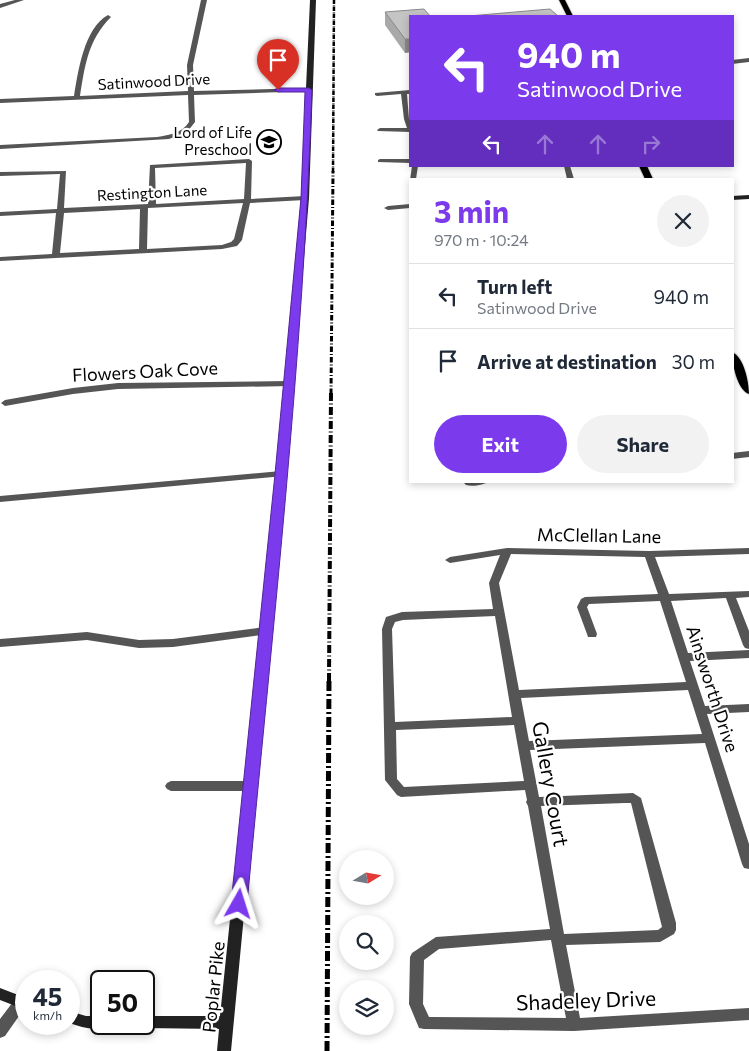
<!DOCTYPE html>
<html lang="en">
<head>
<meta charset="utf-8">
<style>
	:root { --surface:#fff; --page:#f2f2f3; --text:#1f2937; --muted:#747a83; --line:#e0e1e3; --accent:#7c3aed }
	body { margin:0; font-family:Commissioner,sans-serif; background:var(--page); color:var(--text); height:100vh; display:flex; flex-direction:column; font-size:19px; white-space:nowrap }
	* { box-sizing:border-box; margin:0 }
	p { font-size:16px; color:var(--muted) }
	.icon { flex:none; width:28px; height:28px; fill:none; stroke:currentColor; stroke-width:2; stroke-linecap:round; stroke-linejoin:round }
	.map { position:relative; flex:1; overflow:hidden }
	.panel { position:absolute; left:409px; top:178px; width:325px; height:305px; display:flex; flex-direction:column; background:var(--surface); border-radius:0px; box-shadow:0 2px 8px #0003 }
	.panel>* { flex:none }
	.banner { position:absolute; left:409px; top:15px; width:325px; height:152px; border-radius:0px; box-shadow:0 2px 8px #0003; background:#7c3aed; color:#fff; overflow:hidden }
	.needle { width:32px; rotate:79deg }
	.buttons { position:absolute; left:339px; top:850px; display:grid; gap:10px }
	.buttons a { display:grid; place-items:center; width:55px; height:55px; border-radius:50%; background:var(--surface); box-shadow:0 2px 8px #0003; font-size:25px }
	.speed { position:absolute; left:15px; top:970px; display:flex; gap:10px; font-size:25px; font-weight:700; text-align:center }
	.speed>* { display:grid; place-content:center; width:65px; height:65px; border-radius:50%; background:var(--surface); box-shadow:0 2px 8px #0003; line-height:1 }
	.speed small { font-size:12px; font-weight:400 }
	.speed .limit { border:2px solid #111; border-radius:8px; background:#fff; color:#111 }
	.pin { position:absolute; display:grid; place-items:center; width:42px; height:42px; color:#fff; margin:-51px -21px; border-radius:50% 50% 50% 0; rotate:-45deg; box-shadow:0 0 5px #0007 }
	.pin .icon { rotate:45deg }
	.me { position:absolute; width:55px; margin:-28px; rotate:6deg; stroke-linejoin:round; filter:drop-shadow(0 0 4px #0008) }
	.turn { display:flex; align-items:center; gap:18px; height:105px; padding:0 25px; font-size:22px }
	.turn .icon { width:65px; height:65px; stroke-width:2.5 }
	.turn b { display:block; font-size:35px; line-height:42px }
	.lanes { display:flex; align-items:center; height:48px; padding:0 25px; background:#0003; justify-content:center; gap:25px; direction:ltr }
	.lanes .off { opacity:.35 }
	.round { display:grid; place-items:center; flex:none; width:52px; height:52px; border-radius:26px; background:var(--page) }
	.head { display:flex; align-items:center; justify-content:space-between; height:85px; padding:0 25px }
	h1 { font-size:30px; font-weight:700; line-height:38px; color:var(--accent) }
	.cta { display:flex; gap:10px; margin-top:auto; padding:10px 25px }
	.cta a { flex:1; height:58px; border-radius:30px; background:var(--accent); color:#fff; font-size:20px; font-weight:700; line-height:58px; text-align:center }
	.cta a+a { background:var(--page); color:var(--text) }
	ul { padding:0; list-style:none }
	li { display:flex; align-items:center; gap:15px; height:65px; padding:0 25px; border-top:1px solid var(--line) }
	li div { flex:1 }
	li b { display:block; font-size:19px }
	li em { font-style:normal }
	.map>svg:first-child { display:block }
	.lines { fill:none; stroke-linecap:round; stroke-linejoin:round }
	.primary-casing { stroke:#dbdbdb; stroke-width:2 }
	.street { fill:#555; fill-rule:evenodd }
	.secondary { fill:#222; fill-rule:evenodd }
	.primary { fill:#000; fill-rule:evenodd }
	.rail-far3 { stroke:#000; stroke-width:2.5; stroke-dasharray:4.5 1 0.5 1; stroke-linecap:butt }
	.rail-far2 { stroke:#000; stroke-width:3; stroke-dasharray:5.5 2 1 2; stroke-linecap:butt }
	.rail-far1 { stroke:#000; stroke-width:4; stroke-dasharray:8 2.5 1 2.5; stroke-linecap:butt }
	.rail { stroke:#000; stroke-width:5; stroke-dasharray:10 3 2 3; stroke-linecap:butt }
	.wall { fill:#a9a9a9 }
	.shaded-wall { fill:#898989 }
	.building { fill:#c4c4c4; stroke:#898989 }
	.route { fill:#7c3aed; stroke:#51269a }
	.labels { text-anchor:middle; stroke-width:4.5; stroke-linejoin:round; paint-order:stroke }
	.far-street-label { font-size:15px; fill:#000; stroke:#fff }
	.far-poi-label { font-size:15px; fill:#000; stroke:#fff; text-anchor:end }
	.street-label { font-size:18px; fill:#000; stroke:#fff }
	.near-street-label { font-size:21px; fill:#000; stroke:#fff }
</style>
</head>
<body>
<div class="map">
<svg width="749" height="1051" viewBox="0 0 749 1051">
	<rect width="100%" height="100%" fill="#fff"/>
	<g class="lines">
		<defs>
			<path id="primary" d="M559 0H565L573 16H567Z
				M639 166H647L653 179H645Z
				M732 352C744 357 749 382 749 394 737 390 732 363 732 352Z"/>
		</defs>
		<use href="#primary" class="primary-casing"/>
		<path class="street" d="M15 0H24L0 8V4Z
			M201 0H207L193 65 194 91 309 88 312 90 311 91 194 95 195 122 187 132 169 139 0 149V145L157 137C170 135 182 133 189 122L188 95 0 103V99L74 96C78 72 84 28 108 15L111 17C88 40 85 65 80 96L188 91 187 65Z
			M749 58V62L732 64V60Z
			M410 90V94H407L410 132 378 131 377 130 380 128H407L404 119 401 94 377 96 375 95V93Z
			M249 159 252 161 251 199 305 196 309 198 305 200 250 203 242 240 237 246 222 249 0 261V257L52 254 56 213 0 216V212L57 209 60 174 0 176V172L66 171 64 208 148 204 150 165ZM246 163 244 199 156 204 155 168ZM243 203 234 239 231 242 222 245 147 249 148 208ZM140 209 139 249 60 253 64 213Z
			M380 159H410V163L378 162V160Z
			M412 166H418L416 179 410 180Z
			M564 166H570L574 179H567Z
			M410 204V208L388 210 384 208 388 206Z
			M288 381 291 382 292 384 291 386 118 389 73 394 5 406 1 403 5 400 73 388 118 383Z
			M749 451V457L732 459V453Z
			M281 471 286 474 284 476 0 502V496Z
			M465 481H490C484 485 472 487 466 485L464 483Z
			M507 548 649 551 749 548V554L655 557 669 594 749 591V597L736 598 749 631V649L745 648 743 645 726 598 671 601 688 653 749 650V658L690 661 705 706 749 704V712L707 714 749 844V869L744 868 742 864 705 743 530 750 539 797 633 793 641 798 676 923V930L674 934 660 942 566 945 580 1018 749 1008V1020L574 1031 424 1029 419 1028 409 1004 410 957 412 953 436 937 550 929 528 806 526 802 527 800 525 790 401 797 397 795 385 780 382 629 386 617 402 612 493 609 489 583 500 555 450 563 445 560 450 557ZM511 554 645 557 658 594 585 597 581 599 577 607 587 634 588 637H596L597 634 587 607 589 604 660 601 686 682 519 690 499 583ZM495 616 512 717 395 722 392 629 395 622 403 620ZM688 690 702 734 529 741 521 698ZM514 725 524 781 404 787 397 779 396 730ZM625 803H631L662 927 658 930 564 934 541 806ZM551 940 566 1018 429 1017 423 1004 424 960 439 949Z
			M265 627 269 628 270 631 269 634 173 647 139 648 87 640 0 647V639L87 632 139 640 173 639Z
			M171 781H251L255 783 257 786 255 789 251 791H171L167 789 165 786 167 783Z
			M21 996 26 998V1006L5 1036 0 1038V1019L16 998Z"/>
		<path class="secondary" d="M310 0H316L309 198 286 474 231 1051H217L219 1029 144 1028 139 1027 138 1024H144V1016H220L276 474 301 198Z
			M749 195V199L732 200V196Z
			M0 988 26 998V1010L0 1000Z
			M69 1011 86 1016H101V1024H107L106 1027C94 1031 81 1027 69 1023Z"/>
		<use href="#primary" class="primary"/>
		<path class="rail-far3" d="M333 172 334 0"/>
		<path class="rail-far2" d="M331 394 333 171"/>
		<path class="rail-far1" d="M329 681 331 392"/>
		<path class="rail" d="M327 1051 329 679"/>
	</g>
	<path class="wall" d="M385 12 410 16V52L405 53 385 25Z"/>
	<path class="shaded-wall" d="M405 39H410V52L405 53Z"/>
	<path class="building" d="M424 9 430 16H410V39H405L385 12Z
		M550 9 558 16H469Z"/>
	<path class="route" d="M309 88 312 90C303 362 272 633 247 904L244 909 239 910 234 909 231 904 275 474 301 198 305 92H278L274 90 278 88Z"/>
	<defs>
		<symbol id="school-ring" viewBox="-11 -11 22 22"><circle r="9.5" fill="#fff" stroke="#000" stroke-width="1.5"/><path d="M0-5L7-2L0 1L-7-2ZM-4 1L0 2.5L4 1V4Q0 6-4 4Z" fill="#000"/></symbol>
	</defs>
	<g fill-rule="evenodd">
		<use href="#school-ring" x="255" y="128" width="28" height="28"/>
	</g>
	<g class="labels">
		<g class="far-street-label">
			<text transform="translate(154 82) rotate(-3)" y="5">Satinwood Drive</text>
			<text transform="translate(152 193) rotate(-3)" y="5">Restington Lane</text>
		</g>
		<g class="far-poi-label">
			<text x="252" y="138">Lord of Life<tspan x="252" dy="17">Preschool</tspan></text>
		</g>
		<g class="street-label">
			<text transform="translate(145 372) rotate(-3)" y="6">Flowers Oak Cove</text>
			<text transform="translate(599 536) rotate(1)" y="6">McClellan Lane</text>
			<text transform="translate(712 689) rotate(72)" y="6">Ainsworth Drive</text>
			<text transform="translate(214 987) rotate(-84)" y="6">Poplar Pike</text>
		</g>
		<g class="near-street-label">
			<text transform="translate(550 784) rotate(80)" y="7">Gallery Court</text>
			<text transform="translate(586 1001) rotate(-2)" y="7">Shadeley Drive</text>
		</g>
	</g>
</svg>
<div class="buttons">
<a><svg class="needle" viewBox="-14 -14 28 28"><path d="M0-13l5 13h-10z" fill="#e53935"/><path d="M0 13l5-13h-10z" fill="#747a83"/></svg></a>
<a><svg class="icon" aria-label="search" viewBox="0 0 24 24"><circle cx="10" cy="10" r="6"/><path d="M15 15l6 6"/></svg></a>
<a><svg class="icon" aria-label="layers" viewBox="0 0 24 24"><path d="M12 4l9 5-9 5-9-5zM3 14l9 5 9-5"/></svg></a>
</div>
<div class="speed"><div>45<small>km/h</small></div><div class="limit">50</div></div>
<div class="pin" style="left:278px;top:90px;background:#d93025"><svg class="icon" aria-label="arrive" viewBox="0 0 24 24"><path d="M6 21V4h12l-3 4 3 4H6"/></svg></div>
<svg class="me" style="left:239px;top:904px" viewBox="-20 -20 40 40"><path d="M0-17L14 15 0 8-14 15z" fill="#7c3aed" stroke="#fff" stroke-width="4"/></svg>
<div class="banner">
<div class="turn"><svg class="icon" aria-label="left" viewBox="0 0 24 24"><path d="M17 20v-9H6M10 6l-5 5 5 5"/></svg><div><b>940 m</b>Satinwood Drive</div></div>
<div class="lanes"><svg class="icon" aria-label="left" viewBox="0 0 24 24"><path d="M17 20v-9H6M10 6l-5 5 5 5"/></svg><svg class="icon off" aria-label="ahead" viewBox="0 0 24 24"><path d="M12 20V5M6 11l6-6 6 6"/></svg><svg class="icon off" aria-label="ahead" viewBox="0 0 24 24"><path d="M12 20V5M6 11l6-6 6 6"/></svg><svg class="icon off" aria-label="right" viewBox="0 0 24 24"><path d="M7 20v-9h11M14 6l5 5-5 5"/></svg></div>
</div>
<section class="panel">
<div class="head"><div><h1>3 min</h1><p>970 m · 10:24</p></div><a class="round"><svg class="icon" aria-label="close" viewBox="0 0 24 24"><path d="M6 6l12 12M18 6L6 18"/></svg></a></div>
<ul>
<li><svg class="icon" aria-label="left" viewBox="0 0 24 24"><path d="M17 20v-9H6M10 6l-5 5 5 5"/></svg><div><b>Turn left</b><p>Satinwood Drive</p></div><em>940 m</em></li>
<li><svg class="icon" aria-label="arrive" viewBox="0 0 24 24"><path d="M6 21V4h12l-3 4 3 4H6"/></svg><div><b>Arrive at destination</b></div><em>30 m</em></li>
</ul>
<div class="cta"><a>Exit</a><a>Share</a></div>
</section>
</div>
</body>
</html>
